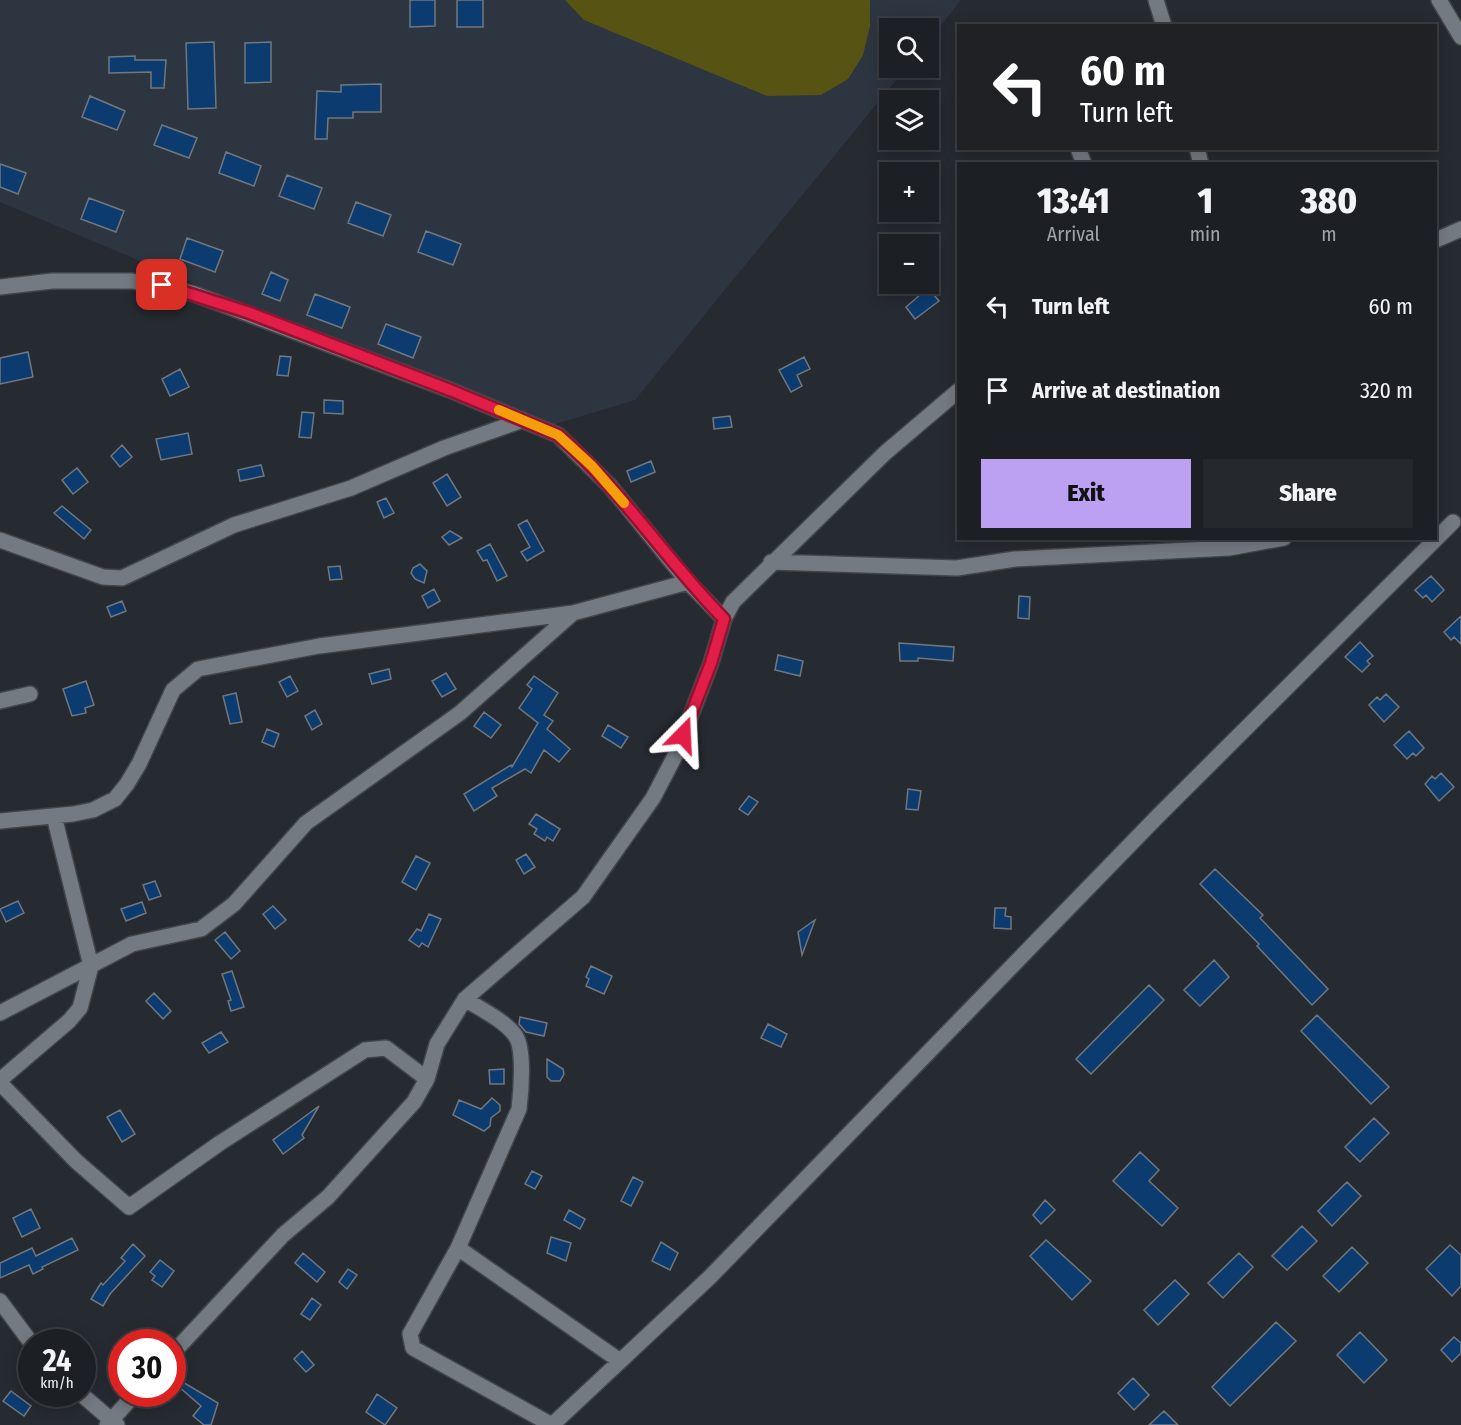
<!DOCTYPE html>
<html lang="en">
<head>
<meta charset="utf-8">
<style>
	:root { --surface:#1c2025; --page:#25282d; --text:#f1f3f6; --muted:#a0a3a7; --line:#3a3e42; --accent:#bca0f2 }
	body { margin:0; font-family:"Fira Sans Condensed",sans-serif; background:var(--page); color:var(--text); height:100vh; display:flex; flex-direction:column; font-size:22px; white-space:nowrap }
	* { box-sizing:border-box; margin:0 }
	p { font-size:20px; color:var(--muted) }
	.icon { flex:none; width:33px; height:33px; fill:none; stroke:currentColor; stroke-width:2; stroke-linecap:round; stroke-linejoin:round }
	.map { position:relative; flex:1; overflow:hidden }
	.side { position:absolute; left:957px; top:162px; width:480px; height:378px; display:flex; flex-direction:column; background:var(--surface); border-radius:0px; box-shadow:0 3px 15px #0003,0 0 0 2px var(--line) }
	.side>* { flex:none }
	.banner { position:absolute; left:957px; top:24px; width:480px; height:126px; border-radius:0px; box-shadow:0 3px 15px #0003,0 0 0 2px var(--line); background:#202124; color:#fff; overflow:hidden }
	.buttons { position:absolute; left:879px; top:18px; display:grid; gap:12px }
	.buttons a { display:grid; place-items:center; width:60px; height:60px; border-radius:0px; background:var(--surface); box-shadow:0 3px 15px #0003,0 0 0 2px var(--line); font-size:30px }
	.speed { position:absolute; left:18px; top:1329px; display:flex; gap:12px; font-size:30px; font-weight:700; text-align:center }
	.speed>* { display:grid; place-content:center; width:78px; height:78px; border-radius:50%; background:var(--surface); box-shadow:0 3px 15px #0003,0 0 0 2px var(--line); line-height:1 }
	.speed small { font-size:15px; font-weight:400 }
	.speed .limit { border:9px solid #d22; background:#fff; color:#111 }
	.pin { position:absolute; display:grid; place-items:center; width:51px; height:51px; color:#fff; margin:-26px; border-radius:12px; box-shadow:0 3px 9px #0006 }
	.me { position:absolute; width:66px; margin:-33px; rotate:21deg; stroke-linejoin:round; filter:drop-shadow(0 0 4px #0008) }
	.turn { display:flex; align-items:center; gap:21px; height:126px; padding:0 24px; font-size:27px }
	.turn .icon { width:78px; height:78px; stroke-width:2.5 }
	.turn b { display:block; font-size:42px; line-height:51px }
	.eta { display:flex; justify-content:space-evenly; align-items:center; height:102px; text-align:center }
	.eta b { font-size:36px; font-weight:800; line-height:42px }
	.action { display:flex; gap:12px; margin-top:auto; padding:12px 24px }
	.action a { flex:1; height:69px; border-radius:0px; background:var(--accent); color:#111; font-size:24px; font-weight:800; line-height:69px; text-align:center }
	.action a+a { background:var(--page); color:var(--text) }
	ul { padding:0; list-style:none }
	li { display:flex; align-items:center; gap:18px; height:84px; padding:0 24px }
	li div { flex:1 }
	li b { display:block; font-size:22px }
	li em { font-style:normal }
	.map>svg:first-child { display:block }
	.built { fill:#2d3640 }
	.green { fill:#575413 }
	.building { fill:#0c3b70; stroke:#71777e; stroke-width:1.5 }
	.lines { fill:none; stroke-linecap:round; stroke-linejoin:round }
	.minor-casing { stroke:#41454a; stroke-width:18 }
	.minor { stroke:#747a82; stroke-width:15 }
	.route-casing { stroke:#92132f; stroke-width:15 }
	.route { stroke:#e11d48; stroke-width:10 }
	.slow { stroke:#f59e0b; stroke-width:10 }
</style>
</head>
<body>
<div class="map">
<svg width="1461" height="1425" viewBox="0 0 1461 1425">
	<rect width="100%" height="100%" fill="#262a31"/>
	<path class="built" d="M0 0H961L929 40 928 28H890V68H906L635 400 539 429 0 202Z"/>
	<path class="green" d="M565 0H870V26L863 55 848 79 821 95 767 96 584 20Z"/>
	<path class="building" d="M410 0H435V26L410 27Z
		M457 0H483V27H457Z
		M214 42 216 108 188 109 186 43Z
		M271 42V82L245 83V43Z
		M135 56V60H166L164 88H151V72L109 73V57Z
		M381 84V112H353V118H328L327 139H315L317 91 341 92V85Z
		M90 96 125 111 117 130 82 117Z
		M162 125 197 138 189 158 154 145Z
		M226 152 261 166 254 186 219 173Z
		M0 164 26 173 18 194 0 187Z
		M287 175 322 188 314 209 279 196Z
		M89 198 124 211 116 232 81 219Z
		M356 202 391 215 383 236 348 223Z
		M426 231 461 244 453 265 418 252Z
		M187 238 223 251 215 272 180 259Z
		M271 272 288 280 280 301 262 294Z
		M928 288 939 301 915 319 906 307Z
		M315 294 350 307 342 328 307 315Z
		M386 324 421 337 413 358 378 344Z
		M28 352 33 377 0 384V358Z
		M280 356 291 357 288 376 277 375Z
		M804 357 810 369 797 375 802 386 791 392 779 370Z
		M180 369 189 387 170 396 162 379Z
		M324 400 343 401V414L324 413Z
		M302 412 314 413 311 438 299 437Z
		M730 416 732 427 714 429 713 418Z
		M188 433 192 454 161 460 156 439Z
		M122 445 132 457 120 467 111 456Z
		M651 461 655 472 631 482 627 471Z
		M261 465 264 476 240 481 238 470Z
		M77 468 88 482 73 494 62 480Z
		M447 474 461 497 447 506 433 483Z
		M386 498 394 513 384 518 377 502Z
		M62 506 91 530 84 539 54 513Z
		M527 520 544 551 527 561 521 552 530 547 518 525Z
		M450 531 462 538 449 545 442 537Z
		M490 544 507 576 497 581 487 560 483 561 477 551Z
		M420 564 427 571 424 583 415 579 411 573 413 568Z
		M340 566 342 579 330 580 328 567Z
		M1431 576 1444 590 1432 602 1426 595 1423 598 1415 590Z
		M434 589 440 601 428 608 422 596Z
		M1019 596 1030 597 1029 619 1018 618Z
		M122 601 126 611 111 617 107 607Z
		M1461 616V644L1454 637 1451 640 1444 632Z
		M1360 642 1373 656 1367 661 1370 664 1362 672 1345 657Z
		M899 643 954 647 953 661 918 658V661H900Z
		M778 655 803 661 800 676 775 670Z
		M389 669 391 679 372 684 369 674Z
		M446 673 456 689 442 697 432 681Z
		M290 676 298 691 287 697 279 682Z
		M534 676 558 693 544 715 553 721 547 729 570 749 559 762 544 750 531 773 525 769 492 788 497 796 474 811 464 794 511 765 512 767 538 723 519 708 532 689 527 685Z
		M86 681 94 705 85 708 86 713 72 716 63 689Z
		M236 693 242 722 230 724 223 696Z
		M1386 694 1399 707 1384 722 1369 705 1377 697 1380 700Z
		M315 710 322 724 312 730 305 716Z
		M484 712 501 725 491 738 474 726Z
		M608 725 628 737 621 748 602 736Z
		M267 729 279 734 274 747 262 742Z
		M1409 731 1424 748 1416 756 1413 753 1407 759 1394 745Z
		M1441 773 1454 787 1439 801 1425 784 1432 776 1435 779Z
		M908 789 921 791 918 810 906 809Z
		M749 796 758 802 748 815 739 809Z
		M536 814 560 829 553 841 547 837 545 841 534 834 537 829 529 824Z
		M526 854 535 867 524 874 516 860Z
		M416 856 430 863 416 890 402 882Z
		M1215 869 1263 915 1260 918 1328 989 1312 1005 1257 946 1259 944 1200 884Z
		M155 881 161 896 149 900 143 885Z
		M18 901 24 913 6 922 0 909Z
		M142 902 146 913 126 921 121 909Z
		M273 906 286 920 275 929 263 914Z
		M995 908H1006L1005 916 1011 917V929L994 928Z
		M429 914 441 919 428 947 422 943 419 947 409 940 417 929 421 931Z
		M815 920 802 955 798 932Z
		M225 932 240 951 231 959 215 940Z
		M1214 960 1229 977 1200 1006 1184 990Z
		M591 966 612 976 604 994 586 986 589 979 586 977Z
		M232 971 244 1007 231 1011 228 1001 231 1000 222 974Z
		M1149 985 1164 1000 1091 1074 1076 1059Z
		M154 993 171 1011 163 1019 146 1001Z
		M1317 1015 1389 1087 1371 1104 1301 1031Z
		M520 1017 547 1023 544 1036 526 1032 519 1024Z
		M768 1024 787 1034 781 1047 761 1038Z
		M221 1032 228 1042 209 1053 202 1043Z
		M547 1059 563 1069 564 1074 560 1081H551L547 1077Z
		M504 1069V1084H490L489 1070Z
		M492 1098 500 1105V1111L491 1118 490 1126 484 1131 453 1115 459 1100 481 1109Z
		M319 1106 302 1135 304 1138 283 1154 273 1140Z
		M120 1110 135 1134 122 1142 107 1117Z
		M1374 1118 1389 1133 1360 1162 1345 1147Z
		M1140 1152 1159 1170 1149 1181 1178 1208 1162 1226 1113 1181Z
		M532 1171 542 1176 535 1189 525 1184Z
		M633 1177 643 1182 631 1206 621 1201Z
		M1347 1182 1361 1196 1332 1226 1318 1211Z
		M1045 1200 1055 1210 1041 1224 1033 1215Z
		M31 1209 40 1228 22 1237 13 1218Z
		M569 1210 585 1219 580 1229 564 1220Z
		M1302 1226 1317 1241 1287 1270 1272 1256Z
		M551 1237 571 1243 566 1261 547 1253Z
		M72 1238 78 1250 42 1267 43 1269 33 1274 29 1265 0 1278V1263L32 1248 36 1256Z
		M1046 1240 1091 1281 1072 1300 1030 1256Z
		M661 1242 678 1253 670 1270 652 1261Z
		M133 1244 145 1256 110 1294 103 1306 91 1299 101 1283 103 1285 125 1261 121 1258Z
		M1450 1245 1461 1255V1286L1452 1296 1426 1269Z
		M1352 1247 1368 1263 1339 1292 1323 1276Z
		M303 1253 325 1272 317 1282 295 1263Z
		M1239 1253 1253 1267 1223 1298 1208 1283Z
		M160 1260 174 1271 162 1287 152 1280 155 1276 150 1272Z
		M348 1269 357 1275 347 1289 339 1282Z
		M1175 1280 1189 1294 1158 1325 1144 1310Z
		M312 1298 321 1305 310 1320 301 1314Z
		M1276 1322 1296 1341 1230 1406 1212 1387Z
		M1360 1332 1387 1360 1364 1383 1337 1355Z
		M1454 1337 1461 1343V1353L1452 1362 1441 1350Z
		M302 1351 314 1365 306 1372 294 1359Z
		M1133 1378 1149 1395 1134 1410 1118 1393Z
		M181 1381 218 1403 211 1425H204L193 1416 201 1406 178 1386Z
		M11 1391 31 1406 24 1416 3 1401Z
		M377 1394 397 1408 385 1425 366 1412Z
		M1164 1411 1178 1425H1149Z"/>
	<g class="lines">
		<defs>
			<path id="minor" d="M1156 0 1164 26
				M1439 0 1461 37
				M1078 148 1084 164
				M1197 148 1201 164
				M1436 240 1461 229
				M0 287 52 281H132L192 293 450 390 558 435 610 486 688 582 724 619
				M0 540 103 577 122 578 234 525 351 488 444 448 523 420
				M771 562 957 568 1015 559 1229 548 1284 538
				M0 701 30 694
				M0 821 73 814 93 810 115 799 127 784 139 764 173 690 198 669 319 646 573 613 688 582
				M465 999C480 1009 504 1020 515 1035 525 1048 521 1093 519 1109L458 1248 410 1334 413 1348 552 1425
				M0 1013 132 944 201 929 234 904 306 823 460 713 572 614
				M0 1080 69 1021 80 1008 91 966 54 816
				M0 1083 76 1161 129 1207 220 1143 365 1050 386 1048 427 1079
				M458 1248 620 1361
				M0 1301 32 1344
				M172 1354 283 1235 328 1197 414 1102 427 1079 437 1044 465 999 583 897 653 798 676 754 711 663 724 619 733 602 885 453 958 391
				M81 1394 117 1425
				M107 1425 135 1394
				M552 1425 710 1277 1157 817 1453 522"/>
		</defs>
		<use href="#minor" class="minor-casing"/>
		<use href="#minor" class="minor"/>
	</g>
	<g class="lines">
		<defs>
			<path id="route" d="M162 285 247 312 450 390 558 435C621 489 666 560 724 619L711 663 683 735"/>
		</defs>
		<use href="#route" class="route-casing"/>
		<use href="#route" class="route"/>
		<path class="slow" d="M499 410 558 435 592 466 624 503"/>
	</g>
</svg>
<div class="buttons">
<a><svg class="icon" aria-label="search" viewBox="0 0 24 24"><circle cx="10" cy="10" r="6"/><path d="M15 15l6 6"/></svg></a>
<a><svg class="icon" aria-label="layers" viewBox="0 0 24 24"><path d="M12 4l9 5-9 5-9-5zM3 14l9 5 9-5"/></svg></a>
<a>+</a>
<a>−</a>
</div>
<div class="speed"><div>24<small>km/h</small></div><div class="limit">30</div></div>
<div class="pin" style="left:162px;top:285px;background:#d93025"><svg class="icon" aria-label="arrive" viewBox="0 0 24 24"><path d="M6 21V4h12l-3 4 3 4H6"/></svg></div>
<svg class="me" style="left:683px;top:735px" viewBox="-20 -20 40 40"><path d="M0-17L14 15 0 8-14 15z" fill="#e11d48" stroke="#fff" stroke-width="4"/></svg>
<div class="banner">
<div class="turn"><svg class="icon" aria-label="left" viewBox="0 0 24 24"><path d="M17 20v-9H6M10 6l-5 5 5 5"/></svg><div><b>60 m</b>Turn left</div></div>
</div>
<section class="side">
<div class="eta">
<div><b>13:41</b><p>Arrival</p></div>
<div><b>1</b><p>min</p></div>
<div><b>380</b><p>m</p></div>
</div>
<ul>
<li><svg class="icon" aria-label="left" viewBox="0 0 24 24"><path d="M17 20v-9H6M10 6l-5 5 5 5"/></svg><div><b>Turn left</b></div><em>60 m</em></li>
<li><svg class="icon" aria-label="arrive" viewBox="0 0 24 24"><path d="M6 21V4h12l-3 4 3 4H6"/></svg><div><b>Arrive at destination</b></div><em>320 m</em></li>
</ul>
<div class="action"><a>Exit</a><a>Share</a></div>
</section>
</div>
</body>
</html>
